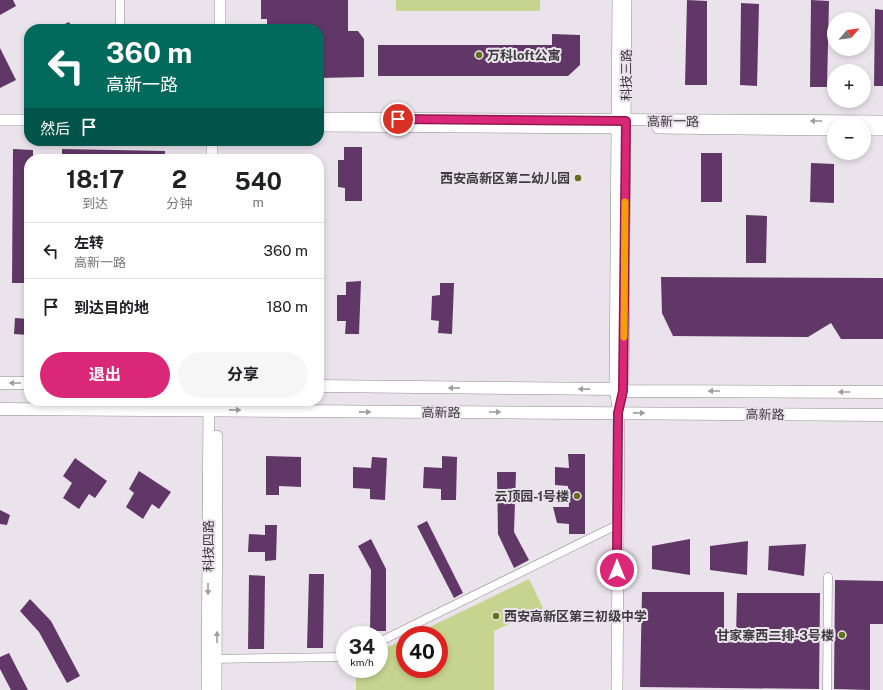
<!DOCTYPE html>
<html lang="zh">
<head>
<meta charset="utf-8">
<style>
	:root { --surface:#fff; --page:#f6f6f6; --text:#202124; --muted:#757577; --line:#e0e0e0; --accent:#db2777 }
	body { margin:0; font-family:"Public Sans","Noto Sans SC",sans-serif; background:var(--page); color:var(--text); height:100vh; display:flex; flex-direction:column; font-size:15px; white-space:nowrap }
	* { box-sizing:border-box; margin:0 }
	p { font-size:13px; color:var(--muted) }
	.icon { flex:none; width:22px; height:22px; fill:none; stroke:currentColor; stroke-width:2; stroke-linecap:round; stroke-linejoin:round }
	.map { position:relative; flex:1; overflow:hidden }
	.side { position:absolute; left:24px; top:154px; width:300px; height:252px; display:flex; flex-direction:column; background:var(--surface); border-radius:16px; box-shadow:0 2px 6px #0003 }
	.side>* { flex:none }
	.guide { position:absolute; left:24px; top:24px; width:300px; height:122px; border-radius:16px; box-shadow:0 2px 6px #0003; background:#00695c; color:#fff; overflow:hidden }
	.needle { width:26px; rotate:62deg }
	.tools { position:absolute; left:827px; top:12px; display:grid; gap:8px }
	.tools a { display:grid; place-items:center; width:44px; height:44px; border-radius:50%; background:var(--surface); box-shadow:0 2px 6px #0003; font-size:20px }
	.speed { position:absolute; left:336px; top:626px; display:flex; gap:8px; font-size:20px; font-weight:700; text-align:center }
	.speed>* { display:grid; place-content:center; width:52px; height:52px; border-radius:50%; background:var(--surface); box-shadow:0 2px 6px #0003; line-height:1 }
	.speed small { font-size:10px; font-weight:400 }
	.speed .limit { border:6px solid #d22; background:#fff; color:#111 }
	.pin { position:absolute; display:grid; place-items:center; width:34px; height:34px; color:#fff; margin:-17px; border:2px solid #fff; border-radius:50%; box-shadow:0 1px 4px #0007 }
	.me { position:absolute; width:44px; margin:-22px; rotate:0deg; stroke-linejoin:round; filter:drop-shadow(0 0 3px #0008) }
	.turn { display:flex; align-items:center; gap:14px; height:84px; padding:0 16px; font-size:18px }
	.turn .icon { width:52px; height:52px; stroke-width:2.5 }
	.turn b { display:block; font-size:28px; line-height:34px }
	.then { display:flex; align-items:center; height:38px; padding:0 16px; background:#0003; gap:8px; font-size:15px }
	.eta { display:flex; justify-content:space-evenly; align-items:center; height:68px; text-align:center }
	.eta b { font-size:24px; font-weight:700; line-height:28px }
	.cta { display:flex; gap:8px; margin-top:auto; padding:8px 16px }
	.cta a { flex:1; height:46px; border-radius:24px; background:var(--accent); color:#fff; font-size:16px; font-weight:700; line-height:46px; text-align:center }
	.cta a+a { background:var(--page); color:var(--text) }
	ul { padding:0; list-style:none }
	li { display:flex; align-items:center; gap:12px; height:56px; padding:0 16px; border-top:1px solid var(--line) }
	li div { flex:1 }
	li b { display:block; font-size:15px }
	li em { font-style:normal }
	.map>svg:first-child { display:block }
	.green { fill:#c7d48f }
	.building { fill:#613767 }
	.lines { fill:none; stroke-linecap:round; stroke-linejoin:round }
	.minor-casing { stroke:#918a92; stroke-width:9 }
	.tertiary-casing { stroke:#918a92; stroke-width:12 }
	.secondary-casing { stroke:#918a92; stroke-width:13 }
	.minor { stroke:#fff; stroke-width:8 }
	.tertiary { stroke:#fff; stroke-width:11 }
	.secondary { stroke:#fff; stroke-width:12 }
	.oneway { fill:#9e9d9f }
	.route-casing { stroke:#8e194d; stroke-width:10 }
	.route { stroke:#db2777; stroke-width:7 }
	.slow { stroke:#f59e0b; stroke-width:7 }
	.poi-dot { fill:#65701a; stroke:#eae3eb; stroke-width:1.5 }
	.labels { text-anchor:middle; stroke-width:4; stroke-linejoin:round; paint-order:stroke }
	.poi-label { font-size:13px; font-weight:bold; fill:#3e3b3f; stroke:#eae3eb; text-anchor:end }
	.street-label { font-size:13px; fill:#3e3b3f; stroke:#eae3eb }
</style>
</head>
<body>
<div class="map">
<svg width="883" height="690" viewBox="0 0 883 690">
	<rect width="100%" height="100%" fill="#eae3eb"/>
	<path class="green" d="M396 0H540V11H396Z
		M529 579 543 608 494 631V690H356V669H379V651L405 639V669H439V635H413Z"/>
	<path class="building" d="M0 0H13L16 6 0 15Z
		M261 0H348V31H358L364 39V77L319 78V29H267V19H261Z
		M687 0 707 1V85H685Z
		M811 0 829 1 827 87H810Z
		M741 3 759 4 757 86 740 85Z
		M875 9 883 10V86H874Z
		M69 22 73 29H54Z
		M552 34 580 35V65L568 76H378V45H552Z
		M0 48 16 80 0 88Z
		M344 147H362V201H345V188L338 187V160H344Z
		M13 149 33 150V159H29V283H12Z
		M62 149 165 151V159H62Z
		M701 153H722V202H701Z
		M811 163 834 164V203L810 202Z
		M746 215 767 216 766 263H746Z
		M661 277 883 278V339H841L831 323 808 337 673 336 662 313Z
		M361 281 359 334H345L346 321H337V295H346V282Z
		M440 283H454L452 334 438 333 439 321 431 320 432 296 440 295Z
		M15 318 29 319V335L14 334Z
		M568 454H585V534H569V524L557 523 553 507H569L568 486 555 485V467L569 468Z
		M266 456 301 457V487L279 486V495H266Z
		M442 456 457 457 456 500H441V489L423 488 424 467 442 468Z
		M372 457 387 458 385 500 370 499V489L353 488V467L371 468Z
		M75 458 107 481 95 498 89 494 79 509 63 498 72 483 63 476Z
		M139 471 171 492 159 509 152 504 143 519 126 507 134 493 129 489Z
		M497 472H516L514 532 529 560 514 568 498 534Z
		M0 510 10 515 7 525 0 524Z
		M427 521 463 593 454 598 417 526Z
		M265 525H277L276 560 265 561V552H248L249 534 265 535Z
		M371 539 386 569V631H370L371 570 358 546Z
		M690 539V575L652 569V546Z
		M748 541 747 575 710 570V546Z
		M806 544 804 576 768 570 769 546Z
		M309 574H324L323 648H307Z
		M249 575 265 576 264 649H248Z
		M835 580 883 581V624H870V690L834 689Z
		M642 592H724V636L736 637 737 593H820L819 689 640 687Z
		M30 599 51 621 80 676 67 683 39 632 20 611Z
		M9 653 28 690H11L0 669V657Z"/>
	<g class="lines">
		<defs>
			<path id="minor" d="M120 0V29
				M379 642 617 525
				M211 659 345 657
				M827 690 828 577"/>
			<path id="tertiary" d="M220 29V0
				M319 118 883 121
				M0 120H29
				M319 126 622 128
				M658 128 834 130
				M864 130H883
				M212 159V141
				M623 387 626 0
				M207 690 209 401
				M216 690 217 436
				M617 690 619 413 615 389 618 0"/>
			<path id="secondary" d="M0 383H29
				M319 386 615 389 623 391 883 392
				M0 409 883 415"/>
		</defs>
		<use href="#minor" class="minor-casing"/>
		<use href="#tertiary" class="tertiary-casing"/>
		<use href="#secondary" class="secondary-casing"/>
		<use href="#minor" class="minor"/>
		<use href="#tertiary" class="tertiary"/>
		<use href="#secondary" class="secondary"/>
	</g>
	<defs><path id="oneway-solid" d="M-6-.8H1V-3.2L6.5 0L1 3.2V.8H-6Z"/></defs>
	<g class="oneway">
		<use href="#oneway-solid" transform="translate(816 121) rotate(-180)"/>
		<use href="#oneway-solid" transform="translate(15 383) rotate(-180)"/>
		<use href="#oneway-solid" transform="translate(454 388) rotate(-179)"/>
		<use href="#oneway-solid" transform="translate(584 389) rotate(-179)"/>
		<use href="#oneway-solid" transform="translate(714 391) rotate(-180)"/>
		<use href="#oneway-solid" transform="translate(844 392) rotate(-180)"/>
		<use href="#oneway-solid" transform="translate(235 410) rotate(1)"/>
		<use href="#oneway-solid" transform="translate(365 412) rotate(1)"/>
		<use href="#oneway-solid" transform="translate(495 412)"/>
		<use href="#oneway-solid" transform="translate(639 413) rotate(1)"/>
		<use href="#oneway-solid" transform="translate(208 589) rotate(90)"/>
		<use href="#oneway-solid" transform="translate(217 637) rotate(-90)"/>
	</g>
	<g class="lines">
		<defs>
			<path id="route" d="M398 119 626 121 623 391 618 413 617 570"/>
		</defs>
		<use href="#route" class="route-casing"/>
		<use href="#route" class="route"/>
		<path class="slow" d="M624 337 625 202"/>
	</g>
	<g class="poi-dot">
		<circle cx="479" cy="55" r="4"/>
		<circle cx="578" cy="178" r="4"/>
		<circle cx="577" cy="496" r="4"/>
		<circle cx="496" cy="616" r="4"/>
		<circle cx="842" cy="635" r="4"/>
	</g>
	<g class="labels">
		<g class="poi-label">
			<text x="487" y="60" text-anchor="start">万科loft公寓</text>
			<text x="570" y="183">西安高新区第二幼儿园</text>
			<text x="569" y="501">云顶园-1号楼</text>
			<text x="504" y="621" text-anchor="start">西安高新区第三初级中学</text>
			<text x="834" y="640">甘家寨西二排-3号楼</text>
		</g>
		<g class="street-label">
			<text transform="translate(626 75) rotate(-90)" y="5">科技三路</text>
			<text x="673" y="126">高新一路</text>
			<text x="441" y="417">高新路</text>
			<text transform="translate(765 414) rotate(1)" y="5">高新路</text>
			<text transform="translate(208 546) rotate(-90)" y="5">科技四路</text>
		</g>
	</g>
</svg>
<div class="tools">
<a><svg class="needle" viewBox="-14 -14 28 28"><path d="M0-13l5 13h-10z" fill="#e53935"/><path d="M0 13l5-13h-10z" fill="#757577"/></svg></a>
<a>+</a>
<a>−</a>
</div>
<div class="speed"><div>34<small>km/h</small></div><div class="limit">40</div></div>
<div class="pin" style="left:398px;top:119px;background:#d93025"><svg class="icon" aria-label="arrive" viewBox="0 0 24 24"><path d="M6 21V4h12l-3 4 3 4H6"/></svg></div>
<svg class="me" style="left:617px;top:570px" viewBox="-20 -20 40 40"><circle r="17" fill="#db2777" stroke="#fff" stroke-width="3"/><path d="M0-11L8 9 0 5-8 9z" fill="#fff"/></svg>
<div class="guide">
<div class="turn"><svg class="icon" aria-label="left" viewBox="0 0 24 24"><path d="M17 20v-9H6M10 6l-5 5 5 5"/></svg><div><b>360 m</b>高新一路</div></div>
<div class="then">然后<svg class="icon" aria-label="arrive" viewBox="0 0 24 24"><path d="M6 21V4h12l-3 4 3 4H6"/></svg></div>
</div>
<section class="side">
<div class="eta">
<div><b>18:17</b><p>到达</p></div>
<div><b>2</b><p>分钟</p></div>
<div><b>540</b><p>m</p></div>
</div>
<ul>
<li><svg class="icon" aria-label="left" viewBox="0 0 24 24"><path d="M17 20v-9H6M10 6l-5 5 5 5"/></svg><div><b>左转</b><p>高新一路</p></div><em>360 m</em></li>
<li><svg class="icon" aria-label="arrive" viewBox="0 0 24 24"><path d="M6 21V4h12l-3 4 3 4H6"/></svg><div><b>到达目的地</b></div><em>180 m</em></li>
</ul>
<div class="cta"><a>退出</a><a>分享</a></div>
</section>
</div>
</body>
</html>
